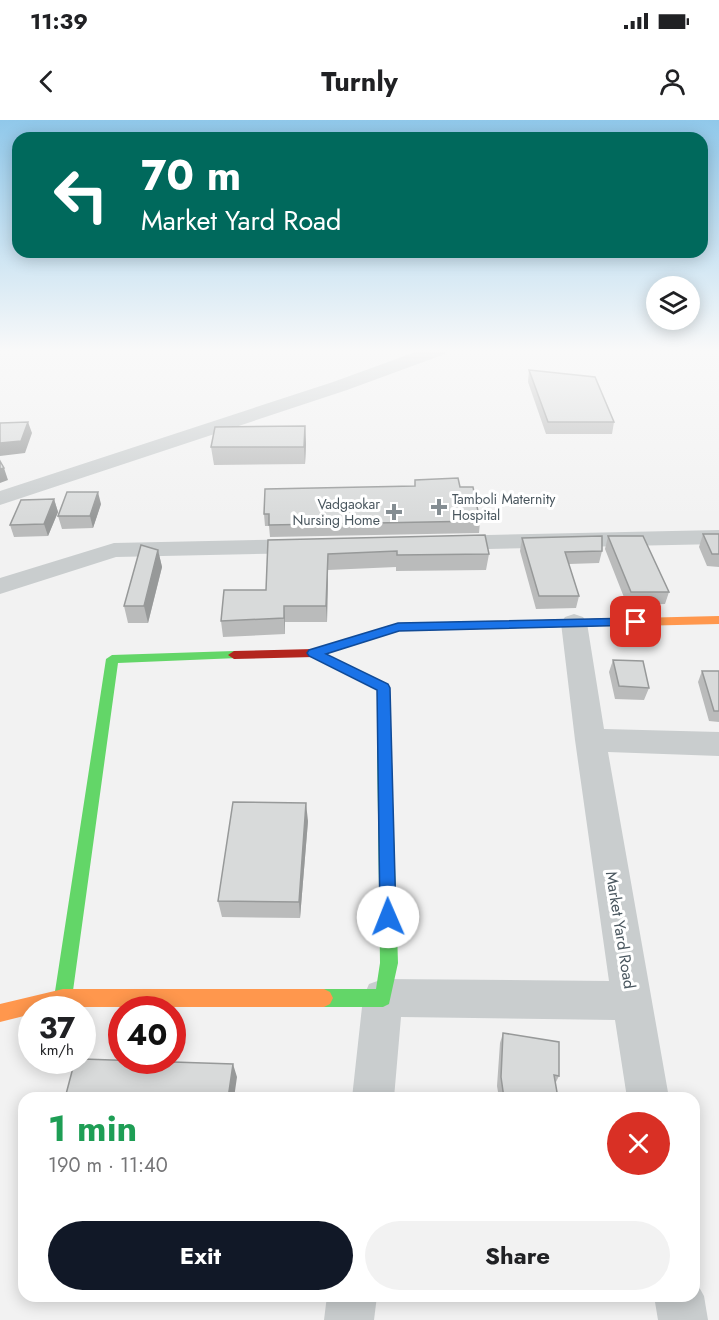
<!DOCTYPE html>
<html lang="en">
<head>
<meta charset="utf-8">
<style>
	:root { --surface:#fff; --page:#f2f2f2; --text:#202124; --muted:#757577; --accent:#111827 }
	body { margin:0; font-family:Jost,sans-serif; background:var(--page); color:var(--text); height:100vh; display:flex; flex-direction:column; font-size:22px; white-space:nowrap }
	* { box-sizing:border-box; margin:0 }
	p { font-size:20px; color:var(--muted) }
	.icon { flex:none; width:33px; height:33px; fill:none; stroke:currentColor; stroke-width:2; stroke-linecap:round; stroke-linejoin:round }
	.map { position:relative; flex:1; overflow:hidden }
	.sheet { position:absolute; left:18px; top:972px; width:682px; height:210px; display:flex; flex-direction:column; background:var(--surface); border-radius:18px; box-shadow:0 3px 15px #0003 }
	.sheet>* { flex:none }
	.hud { position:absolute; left:12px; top:12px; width:696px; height:126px; border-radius:18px; box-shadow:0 3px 15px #0003; background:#00695c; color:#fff; overflow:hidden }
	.tools { position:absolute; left:646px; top:156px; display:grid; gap:12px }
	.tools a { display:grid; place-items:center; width:54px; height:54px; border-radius:50%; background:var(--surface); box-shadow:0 3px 15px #0003; font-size:30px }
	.speed { position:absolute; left:18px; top:876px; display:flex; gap:12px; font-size:30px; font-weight:700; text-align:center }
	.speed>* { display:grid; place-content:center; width:78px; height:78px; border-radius:50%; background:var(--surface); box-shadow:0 3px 15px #0003; line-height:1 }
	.speed small { font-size:15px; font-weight:400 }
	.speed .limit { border:9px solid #d22; background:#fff; color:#111 }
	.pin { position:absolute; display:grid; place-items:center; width:51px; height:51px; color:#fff; margin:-26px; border-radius:12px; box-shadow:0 3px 9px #0006 }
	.me { position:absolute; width:66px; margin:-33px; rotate:359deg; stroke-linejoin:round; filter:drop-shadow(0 0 4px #0008) }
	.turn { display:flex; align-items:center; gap:21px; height:126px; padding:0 30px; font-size:27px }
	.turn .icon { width:78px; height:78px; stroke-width:2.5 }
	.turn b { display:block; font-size:42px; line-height:51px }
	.round { display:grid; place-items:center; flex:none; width:63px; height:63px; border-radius:32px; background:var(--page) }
	.headline { display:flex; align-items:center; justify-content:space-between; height:102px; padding:0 30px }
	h1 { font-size:36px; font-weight:700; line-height:45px; color:#1e9e55 }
	.action { display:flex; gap:12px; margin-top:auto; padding:12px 30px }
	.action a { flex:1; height:69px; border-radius:36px; background:var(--accent); color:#fff; font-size:24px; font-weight:700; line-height:69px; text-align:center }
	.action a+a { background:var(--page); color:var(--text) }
	.status { display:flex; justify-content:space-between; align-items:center; height:42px; padding:0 30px; background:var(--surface); direction:ltr }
	.status svg { height:16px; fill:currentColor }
	header { display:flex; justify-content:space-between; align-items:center; height:78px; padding:0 30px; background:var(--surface); font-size:27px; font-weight:700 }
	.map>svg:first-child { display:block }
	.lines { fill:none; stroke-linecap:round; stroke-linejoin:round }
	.street { fill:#c9cdce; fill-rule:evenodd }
	.fast { fill:#63d668; fill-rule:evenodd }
	.slow { fill:#ff974d; fill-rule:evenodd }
	.jam { fill:#b3261e; fill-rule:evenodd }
	.wall { fill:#babbbb }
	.shaded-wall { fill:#979999 }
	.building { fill:#d8dada; stroke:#979999; stroke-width:1.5 }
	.route { fill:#1a73e8; stroke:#114b97; stroke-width:1.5 }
	.poi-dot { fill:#848d92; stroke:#fff; stroke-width:2 }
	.labels { text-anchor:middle; stroke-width:6; stroke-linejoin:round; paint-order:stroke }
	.far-poi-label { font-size:14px; fill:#49565e; stroke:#fff; text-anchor:start }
	.street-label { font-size:16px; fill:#49565e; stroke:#fff }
</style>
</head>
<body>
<div class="status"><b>11:39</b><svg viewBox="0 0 49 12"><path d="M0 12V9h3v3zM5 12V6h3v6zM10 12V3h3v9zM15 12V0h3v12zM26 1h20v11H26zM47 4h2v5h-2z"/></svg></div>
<header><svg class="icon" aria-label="back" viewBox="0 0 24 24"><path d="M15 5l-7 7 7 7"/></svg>Turnly<svg class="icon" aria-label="person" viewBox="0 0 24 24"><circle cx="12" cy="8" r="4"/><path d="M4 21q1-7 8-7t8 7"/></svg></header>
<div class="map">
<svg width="719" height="1200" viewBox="0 0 719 1200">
	<rect width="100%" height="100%" fill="#f2f2f2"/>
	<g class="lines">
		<path class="street" d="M421 230H448L445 234 347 270 0 385V371L333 262Z
			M719 410V424L444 430 435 428 432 423 435 418 444 416Z
			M307 419 316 421 319 426 316 431 307 433 116 437 0 474V458L114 423Z
			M574 494 583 497 587 503 604 609 719 612V636L608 632 669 978H627L615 900 401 897 394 978H352L363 878 369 864 383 859 609 861 575 620 561 503 565 497Z
			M694 1158 704 1176 708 1200H658L654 1176H694Z
			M327 1176H377L374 1200H324Z"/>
		<path class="fast" d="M234 531 238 532 240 535 238 538 118 543 72 878 69 884 63 887 57 884 54 878 106 539 112 535Z
			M384 616 389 617 391 621 398 843 389 884 383 887H324L318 884 315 878 318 872 324 869H376L380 843 377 621 379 617Z"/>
		<path class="slow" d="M719 496V504L635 506 629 502 635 498Z
			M314 529 388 565 390 568 391 621 389 625H379L377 621V570L310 536 308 533Z
			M63 869H324L330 872 333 878 330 884 324 887H63L51 890H32V894L0 902V884Z"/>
		<path class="jam" d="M635 498 641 502 639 505 399 511 314 537 234 539 228 535 234 531 314 529 398 503Z"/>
	</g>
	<path class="wall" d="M529 250 614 302 612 314H546L528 262Z
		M305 306 306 324 305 344 214 345 211 327Z
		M460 367 480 401 479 413 270 417 269 406H265L264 394Z
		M54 379 58 392 48 416 14 417 10 405Z
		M101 384 93 408 62 409 58 396Z
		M703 414H719V447L707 446 699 427Z
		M608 416 669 472 665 484 627 485 605 429Z
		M522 418 602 431 599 443 569 444 579 476 576 488 536 489 520 431Z
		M268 420 489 434 486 450 396 451V447L328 450 327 502H285V514L223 517 221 501 266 470Z
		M158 430 162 447 148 503H128L124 486Z
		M613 540 649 568 644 580 615 579 609 552Z
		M702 551H719V602L709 601 698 562Z
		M308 701 300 798 222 797 218 781Z
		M503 913 559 956 555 964 558 978H499L497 966 500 923Z"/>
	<path class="shaded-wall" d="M28 302 32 313 25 333 0 336V323Z
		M305 306 306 324 305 344 304 327Z
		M4 348 8 360 0 363V349Z
		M98 372 101 384 93 408 90 396Z
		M54 379 58 392 48 416 44 404Z
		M158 430 162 447 148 503 144 486Z
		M328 434V450L327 502 326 486Z
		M284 486 285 502V514L284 498Z
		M306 683 308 701 300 798 299 782Z
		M233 944 237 957 234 978H228Z"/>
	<path class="building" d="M529 250 595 257 614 302H548Z
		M28 302 21 321 0 323V303Z
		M305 306 304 327H211L215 307Z
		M0 341 4 348 0 349Z
		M458 358 460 367H473L480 401 269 405V394H264L265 369 415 366V360Z
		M67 372H98L90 396H58Z
		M54 379 44 404 10 405 21 380Z
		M703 414H719V434H712Z
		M485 415 489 434 397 435V431L328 434 326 486H284V498L221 501 224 470H266L268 420Z
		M602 416V431L565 432 579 476H539L522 418Z
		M608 416H643L669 472H631Z
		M141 425 158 430 144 486H124Z
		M613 540 643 541 649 568 619 566Z
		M702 551H719V591H714Z
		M233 682 306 683 299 782 218 781Z
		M503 913 559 922V956L554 955 558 978H504L501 957Z
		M82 939 233 944 228 978H65L75 940H82Z"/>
	<linearGradient id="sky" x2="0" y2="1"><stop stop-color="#90c8ea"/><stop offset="0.58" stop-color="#f9f9f9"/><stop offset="1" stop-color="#f9f9f9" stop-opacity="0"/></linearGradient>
	<rect width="719" height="398" fill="url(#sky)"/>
	<path class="route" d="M636 498 640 499V505L399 511 326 534 388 564 390 568 396 797 394 802 388 805 382 802 380 797 377 570 309 536 307 533 309 530 398 503Z"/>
	<g class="poi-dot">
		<path d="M436 378h6v6h6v6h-6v6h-6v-6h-6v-6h6z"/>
		<path d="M391 383h6v6h6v6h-6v6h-6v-6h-6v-6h6z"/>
	</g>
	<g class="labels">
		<g class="far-poi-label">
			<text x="452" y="384">Tamboli Maternity<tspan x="452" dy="16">Hospital</tspan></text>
			<text x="380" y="389" text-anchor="end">Vadgaokar<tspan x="380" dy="16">Nursing Home</tspan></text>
		</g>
		<g class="street-label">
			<text transform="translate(621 810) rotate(81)" y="6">Market Yard Road</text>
		</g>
	</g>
</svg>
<div class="tools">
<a><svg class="icon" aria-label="layers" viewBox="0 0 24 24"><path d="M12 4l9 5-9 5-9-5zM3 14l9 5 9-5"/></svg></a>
</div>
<div class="speed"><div>37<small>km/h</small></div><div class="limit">40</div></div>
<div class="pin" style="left:636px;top:502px;background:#d93025"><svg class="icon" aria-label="arrive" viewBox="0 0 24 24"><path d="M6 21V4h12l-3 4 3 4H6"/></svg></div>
<svg class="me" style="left:388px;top:797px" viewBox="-20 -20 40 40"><circle r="19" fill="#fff"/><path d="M0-13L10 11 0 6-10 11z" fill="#1a73e8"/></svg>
<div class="hud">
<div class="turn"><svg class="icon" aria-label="left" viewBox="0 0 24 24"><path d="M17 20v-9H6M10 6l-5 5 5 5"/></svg><div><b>70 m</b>Market Yard Road</div></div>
</div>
<section class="sheet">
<div class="headline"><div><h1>1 min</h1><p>190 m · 11:40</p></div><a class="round" style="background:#d93025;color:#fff"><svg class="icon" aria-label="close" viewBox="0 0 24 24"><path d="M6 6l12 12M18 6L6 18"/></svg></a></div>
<div class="action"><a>Exit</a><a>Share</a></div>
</section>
</div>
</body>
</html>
